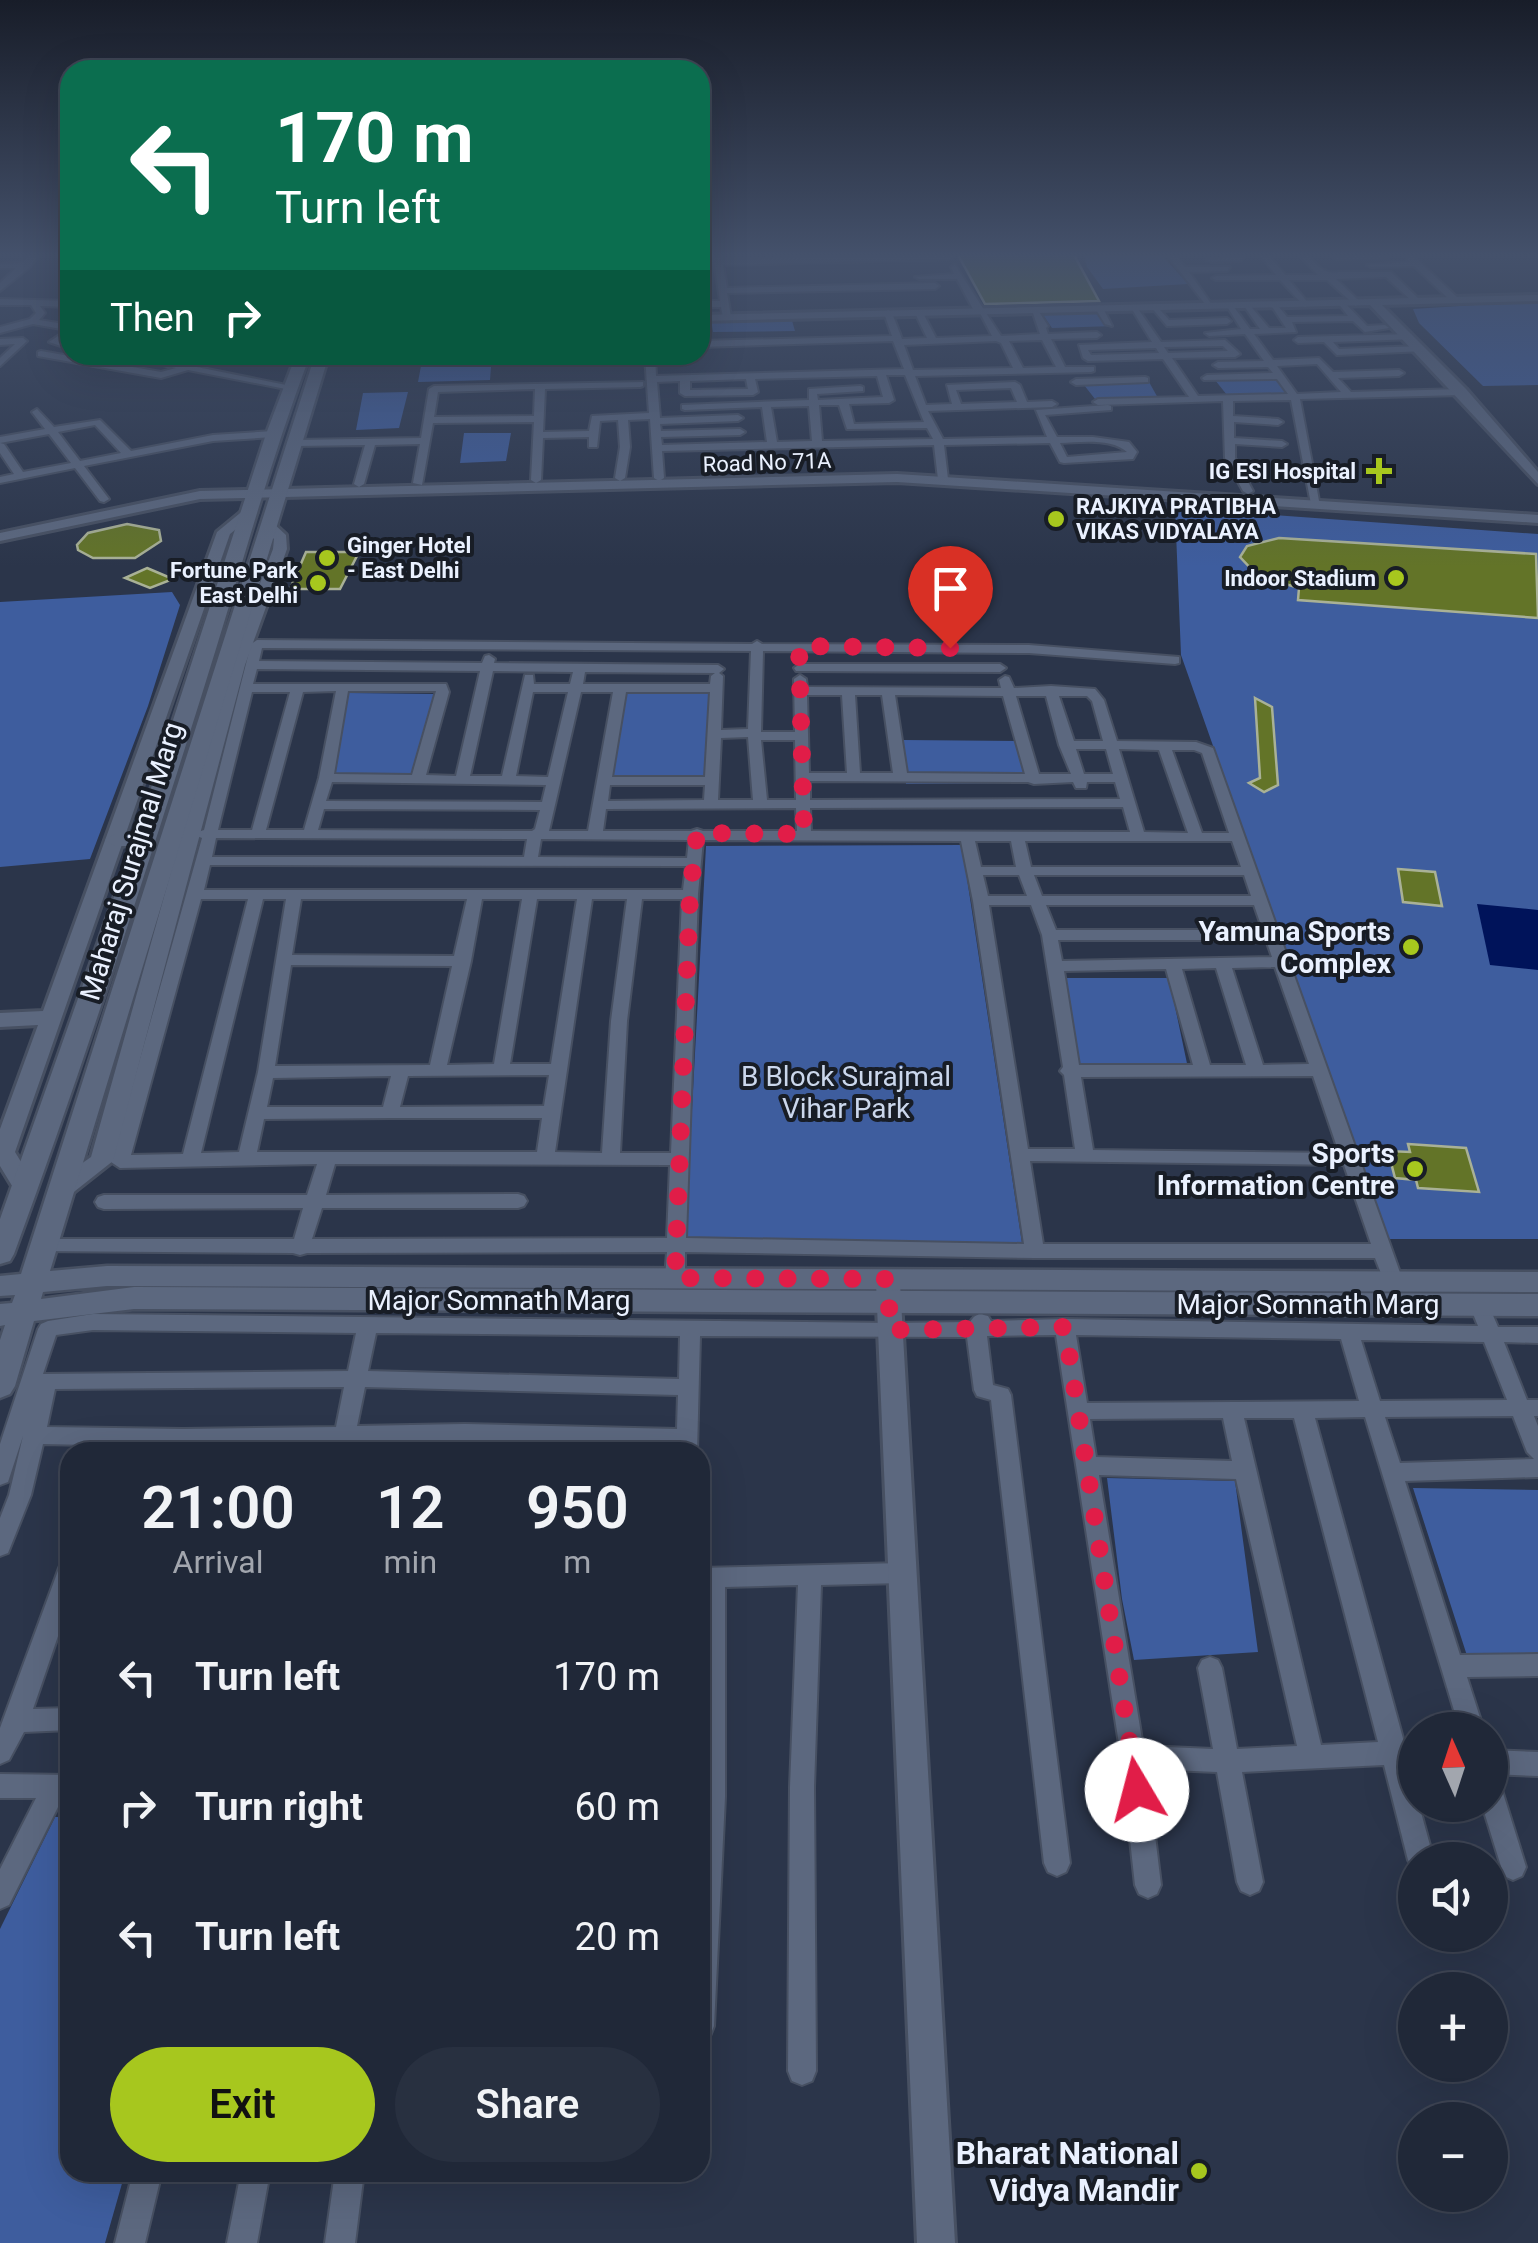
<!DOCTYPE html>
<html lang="en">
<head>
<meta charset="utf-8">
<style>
	:root { --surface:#202838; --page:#283040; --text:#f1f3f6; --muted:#a2a6ae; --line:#3d4453; --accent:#a7c71e }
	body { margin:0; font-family:Roboto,sans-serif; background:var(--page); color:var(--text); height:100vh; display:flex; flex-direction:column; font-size:38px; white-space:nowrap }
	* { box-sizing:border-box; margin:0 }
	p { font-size:32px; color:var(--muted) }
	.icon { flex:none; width:55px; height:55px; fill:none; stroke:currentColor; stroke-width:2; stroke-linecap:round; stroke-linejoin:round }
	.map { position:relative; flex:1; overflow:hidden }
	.panel { position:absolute; left:60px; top:1442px; width:650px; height:740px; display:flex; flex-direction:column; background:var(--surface); border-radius:30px; box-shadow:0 10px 40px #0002,0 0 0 2px var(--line) }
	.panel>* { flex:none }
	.banner { position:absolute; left:60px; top:60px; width:650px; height:305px; border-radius:30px; box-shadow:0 10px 40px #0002,0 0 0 2px var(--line); background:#0b6e4f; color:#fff; overflow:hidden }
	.needle { width:65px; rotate:357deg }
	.controls { position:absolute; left:1398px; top:1712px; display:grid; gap:20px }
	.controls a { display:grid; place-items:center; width:110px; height:110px; border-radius:50%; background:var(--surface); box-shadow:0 10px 40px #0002,0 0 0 2px var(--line); font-size:50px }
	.pin { position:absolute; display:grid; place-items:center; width:85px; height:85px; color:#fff; margin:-102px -42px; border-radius:50% 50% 50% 0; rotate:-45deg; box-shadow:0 0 10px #0007 }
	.pin .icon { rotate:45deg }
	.me { position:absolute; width:110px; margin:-55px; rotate:352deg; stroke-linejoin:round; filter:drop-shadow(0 0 8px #0008) }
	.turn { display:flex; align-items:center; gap:35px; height:210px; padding:0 50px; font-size:45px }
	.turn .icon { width:130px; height:130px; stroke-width:2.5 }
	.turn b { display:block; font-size:70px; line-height:85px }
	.then { display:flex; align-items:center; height:95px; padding:0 50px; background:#0003; gap:20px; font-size:38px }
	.eta { display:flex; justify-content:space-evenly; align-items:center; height:170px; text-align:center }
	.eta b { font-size:60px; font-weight:600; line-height:70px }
	.cta { display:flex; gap:20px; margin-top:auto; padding:20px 50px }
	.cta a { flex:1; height:115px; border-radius:60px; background:var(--accent); color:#111; font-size:40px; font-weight:600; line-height:115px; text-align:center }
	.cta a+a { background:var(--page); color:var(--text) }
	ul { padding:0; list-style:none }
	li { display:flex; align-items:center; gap:30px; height:130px; padding:0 50px }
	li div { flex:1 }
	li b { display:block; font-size:38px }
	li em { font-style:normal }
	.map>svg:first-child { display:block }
	.green { fill:#3e5d9e }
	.water { fill:#00135a }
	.building { fill:#637428; stroke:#a9b196; stroke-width:2.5 }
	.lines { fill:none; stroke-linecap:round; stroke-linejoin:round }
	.minor-casing { stroke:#475062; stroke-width:4 }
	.tertiary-casing { stroke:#475062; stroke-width:6 }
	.secondary-casing { stroke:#475062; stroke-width:5 }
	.minor { fill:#5c687f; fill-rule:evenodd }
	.tertiary { fill:#5c687f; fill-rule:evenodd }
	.secondary { fill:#5c687f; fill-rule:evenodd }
	.route { stroke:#e11d48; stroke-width:18; stroke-dasharray:0 32.4 }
	.poi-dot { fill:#a7c71e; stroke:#181d26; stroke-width:4 }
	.labels { text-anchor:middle; stroke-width:8; stroke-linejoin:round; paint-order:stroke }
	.far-street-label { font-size:22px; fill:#eaf1ff; stroke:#181d26 }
	.far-poi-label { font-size:22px; font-weight:bold; fill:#eaf1ff; stroke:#181d26; text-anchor:end }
	.street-label { font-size:28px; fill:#eaf1ff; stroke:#181d26 }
	.poi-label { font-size:28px; font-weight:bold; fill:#eaf1ff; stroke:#181d26; text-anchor:end }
	.park-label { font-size:28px; fill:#cbd7ec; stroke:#181d26 }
	.near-poi-label { font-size:32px; font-weight:bold; fill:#eaf1ff; stroke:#181d26; text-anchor:end }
</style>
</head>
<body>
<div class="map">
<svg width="1538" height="2243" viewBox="0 0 1538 2243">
	<rect width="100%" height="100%" fill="#2b354a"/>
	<path class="green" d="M1160 253 1188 284 1103 289 1087 267 1084 255Z
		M1538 301V385L1483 386 1419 323 1413 309Z
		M1105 310 1114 326 1052 328 1041 312Z
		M791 317 795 331 713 332 711 319Z
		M423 355H492L490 380 418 382Z
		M1283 378 1295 394 1227 395 1215 380Z
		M1149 382 1158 398 1095 399 1084 385Z
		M408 392 399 428 356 430 363 393Z
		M464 433H511L506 461 460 463Z
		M1175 508 1538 534V1239H1387L1181 655Z
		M172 592 180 605 148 706 90 859 0 867V602Z
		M348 693 434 694 417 775 334 774Z
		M624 693 714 694 705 781 609 778Z
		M903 740 1025 741 1032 783 906 784Z
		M962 845 1022 1243 685 1241 706 846Z
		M1061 978H1169L1189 1073 1077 1074Z
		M1107 1478 1235 1481 1258 1652 1134 1660 1122 1599Z
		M1413 1488 1538 1490V1666L1470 1665Z
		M55 1817H70V2172L125 2173 105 2243H0V1929Z"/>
	<path class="water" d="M1477 904 1538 910V970L1490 965Z"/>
	<path class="building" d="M957 253H1073L1099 301 985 304Z
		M127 524 159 530 161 541 135 558H93L78 550 77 545 88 533Z
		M1279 538 1536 554 1538 618 1298 600 1299 588 1258 576 1240 557 1247 546Z
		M306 552H359L340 589H290Z
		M147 568 173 579 150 588 125 578Z
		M1255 698 1272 707 1278 785 1264 792 1249 783 1260 778Z
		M1398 869 1435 872 1442 906 1403 902Z
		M1408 1144 1466 1148 1479 1192 1418 1188 1416 1180 1395 1178 1388 1151 1410 1152Z"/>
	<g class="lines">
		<defs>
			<path id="minor" d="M31 253H40L30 267 0 291V283L16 268H0V264L21 263Z
				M713 253H721L722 260 949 255 953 257 949 259 723 265 727 288 935 283 939 286 935 289 727 293 731 317 727 320 723 317 721 307H700V301H720Z
				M1166 253H1174L1185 267H1230L1227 271 1189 272 1214 308H1208Z
				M1258 253H1267L1285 275H1318L1297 253H1306C1317 265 1323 275 1339 272H1391L1421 301 1414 303 1386 277 1336 279 1359 301 1356 306 1327 280H1289L1309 304 1305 307 1280 280H1216L1212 278 1216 276 1276 275Z
				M1385 254 1388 258 1336 259 1332 257Z
				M1405 254H1411L1458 298V302H1452L1414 266 1371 267 1367 265 1409 262Z
				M1244 257 1241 261 1211 262 1207 260Z
				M955 265 1001 336 1040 334 1032 310 1036 307 1048 326 1046 328 1048 334 1097 332 1101 335 1097 338 1051 339 1065 367H1094V371L1091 372 915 376 926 405 952 404 947 385 1015 382 1020 385 1027 402 1052 401 1057 404 1052 407 928 411 943 439 1047 437 1036 410 1108 405 1111 406V410L1045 415 1057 437H1093L1129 442 1137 452 1133 459 1064 463 1060 462 1050 443 944 445 948 479 943 482 938 479 934 445 662 451 664 478 659 481 654 478 650 419 628 420 630 447 625 478 620 481 615 478 620 447 618 420 600 421 597 447H589V437L543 438 541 480 536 483 531 480 534 422 433 423 422 485 413 483 420 444 375 445 364 484 359 487 354 484 365 445 295 446 290 443 295 440 421 438 429 389 434 386 643 382V386L640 387 545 389 543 432 589 431 592 416 649 413 645 355H655L656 376 904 369 893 341 700 347V341L892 336 884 313 888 310 892 313 902 339 927 338 915 313 919 310 923 313 936 338 992 336 980 313 974 311 957 279H919L915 277 954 274 951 267ZM1042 340 1056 367 1023 368 1009 341ZM996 341 1001 343 1013 368 913 370 904 345ZM886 375H905L924 422 854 424 849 404 889 403 894 400ZM877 376 883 397 818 400 817 394 863 391V387L860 386 809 389V400L682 405V409L685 410 762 407 767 442 662 445 661 437 740 435 745 432 740 429 661 431 660 424 738 421 743 418 738 415 660 418 657 382 680 381V393L685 396 753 395 758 392 755 379ZM746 379 748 389 690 390V381ZM1011 388 1017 402 961 404 956 390ZM535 389 534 416 434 417 438 392ZM819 405H839L847 429 927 428 933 439 822 441ZM809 406 812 441 777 442 771 407ZM1060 443C1080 442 1112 438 1127 452L1067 457Z
				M0 299 70 301V307L40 306 45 313 39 320 70 325V336L61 341 70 343V349L49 342 67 330 33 324 0 333V327L30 319 36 313 31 305H0Z
				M1342 300 1367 326 1385 325 1389 328 1365 332 1353 321 1292 322 1296 332 1254 334 1273 360 1319 358 1333 372 1399 370 1404 373 1399 376 1338 378 1351 392 1462 389 1467 392 1462 395 1300 399 1320 506 1311 504 1291 400 1233 401V416L1278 419 1283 422 1278 425 1234 422V438L1282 441 1287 444 1282 447 1235 444V458L1253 491 1248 494 1243 491 1225 458 1223 401 1098 405 1093 402 1098 399 1189 397 1163 359 1088 361 1083 358 1079 345 1152 342 1130 306H1136L1161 342 1225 340 1238 352 1240 354 1235 357 1172 358 1198 396 1288 394 1277 379 1204 380 1202 378 1207 375 1273 373 1268 367 1218 368 1213 365 1218 362 1264 361 1245 334 1209 336 1205 333 1241 329 1225 303H1231L1250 329H1260L1242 303H1248L1269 328H1286L1269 302H1275L1287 317 1348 316 1338 303ZM1223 346 1228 351 1168 353 1164 347ZM1156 348 1159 353 1091 355 1088 350ZM1317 364 1341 392 1297 394 1277 366Z
				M1155 304 1169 320 1227 318 1231 321 1227 324 1167 326 1151 307Z
				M1099 305 1103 308 1112 326 1105 324 1095 308Z
				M1411 334 1414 339 1333 342 1339 349 1421 346 1424 351 1337 355 1324 342 1298 343 1294 340 1298 337Z
				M0 339 23 338 27 341 0 366V358L15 344 0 345Z
				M41 351 161 372 176 368 119 355H138L296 387 291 390 188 370 161 378 38 356V352Z
				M233 355H262L305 362 300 365Z
				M1145 377 1148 378V382L1076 385 1071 382 1076 379Z
				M37 409 54 427 100 420 131 451 213 435 273 431 278 434 273 437 213 441 84 466 109 499 104 502 100 501 75 468 0 483V477L14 474 0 453V437L45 429 32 412ZM95 425 121 453 80 461 58 432ZM49 434 71 463 23 472 4 444 0 443Z
				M257 640 752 644 757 641 762 644 1029 645 1179 657V663L1175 664 1029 653 763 651 761 732H795L794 679 800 675 806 679 807 687 1001 688 999 680 1005 676 1009 677 1014 688 1051 686 1095 689 1104 700 1117 741 1196 742 1213 748 1403 1281 1400 1286H1386L1375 1258H1035L685 1252V1278L682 1283H668L665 1278 667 1252 307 1253 300 1255 293 1253 37 1251 35 1246 37 1241 44 1239H294L303 1208 104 1209 98 1207 95 1202 98 1197 104 1195H307L317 1164 120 1168 111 1162 202 838 192 834 204 830 251 644ZM262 648 751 651 748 729 721 730 723 676 719 673 724 669 718 665 494 663 495 659 489 655 485 656 482 663 259 661ZM257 669 480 671 456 776 426 775 449 692 446 684H253ZM493 671 573 672 570 684H534L533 675H525L502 776H470ZM585 672 715 673 711 676 710 684H583ZM336 691 319 778 304 830H266L303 692ZM348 691H436L412 775 334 774ZM252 692H290L252 830H218ZM533 692H568L548 777 516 776ZM581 692H613L588 831H549ZM626 692H710L705 777H612ZM807 695H842L847 773H809ZM855 695H882L893 773H860ZM895 695 1003 696 1025 774 907 773ZM1016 696H1046L1059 745 1071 774H1039ZM1059 696H1087L1092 701 1103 741H1074ZM748 737 753 800H718L721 738ZM761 740H795L796 800H767ZM1076 749H1106L1113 774H1084ZM1119 749 1159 750 1188 833 1144 832ZM1172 750H1194L1202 753 1229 833H1202ZM810 781 1028 782 1034 784 1073 782 1076 788H1086L1087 782H1115L1120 799 810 800ZM332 782 546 785 542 802 326 801ZM610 785H705L704 800 608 801ZM1123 807 1130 832 811 831 810 808ZM796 808 797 831H703L697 829 691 831H603L606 809ZM324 809 540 810 535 829 532 831 318 830ZM216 838 527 839 524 857H212ZM541 839 689 840 687 858 538 857ZM703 840 961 841 973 901 1024 1244 686 1238 698 894ZM975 841H1011L1016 867H981ZM1025 841H1232L1241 867H1031ZM210 865 686 866 683 890H204ZM983 875H1019L1027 896H988ZM1034 875H1244L1251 896H1042ZM201 899H248L183 1154 131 1155ZM263 899H286L258 1072 239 1152 201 1153ZM301 899H467L454 956 292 955ZM482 899H522L494 1064 447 1065 471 961ZM537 899H577L551 1064H510ZM592 899H627L611 1021 602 1153 555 1152ZM642 899H682L671 1153H620L627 1021ZM989 905H1031L1042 935 1063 1067 1060 1071 1064 1075 1075 1149H1028ZM1046 905H1254L1272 957 1062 961 1058 940H1232L1240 935 1232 930H1056ZM291 965 452 966 430 1065 275 1066ZM1275 967 1309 1064 1263 1065 1232 968ZM1216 968 1246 1065H1210L1182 969ZM1166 969 1193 1065H1079L1064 971ZM549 1075 544 1106 400 1107 408 1076ZM391 1076 383 1107H267L273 1078ZM1313 1076 1339 1153 1093 1150 1081 1077ZM392 1118H542L537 1152H257L264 1119ZM1030 1161 1344 1165 1371 1244H1043ZM335 1164 670 1165 667 1238 312 1239 322 1208H518L524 1206 527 1201 524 1196 518 1194 326 1195Z
				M800 664H1000L1006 668 1000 672 796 671 794 668Z
				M1479 1297 1486 1299 1498 1327H1538V1343L1504 1342 1527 1400H1538V1416H1534L1538 1426V1477L1405 1481 1460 1655 1538 1654V1676L1467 1677 1484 1730H1460L1365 1417 1315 1418 1407 1753 1415 1790V1805H1419L1434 1860H1415V1870L1408 1860 1384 1765 1242 1772 1263 1882 1259 1891 1250 1895 1241 1891 1237 1882 1217 1772 1147 1769 1161 1885 1157 1894 1148 1898 1139 1894 1135 1885 1121 1757 1056 1335 987 1336 993 1385 1008 1389 1011 1395 1070 1863 1066 1872 1057 1876 1048 1872 1044 1863 991 1400 977 1396 974 1390 967 1337 700 1336 697 1452H677V1446L465 1442 183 1447 43 1444 31 1495 8 1553 0 1556V1518L9 1495 23 1436 8 1482 0 1485V1444L38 1329 41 1324 48 1321 93 1314 891 1323 970 1322C975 1314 979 1313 988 1316L991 1321 1065 1319 1478 1326 1469 1304 1472 1299ZM93 1330 356 1333 348 1371 43 1374 56 1335ZM376 1333 680 1336 679 1379 368 1371ZM1076 1335 1341 1339 1359 1401 1087 1403ZM1361 1340 1484 1342 1507 1400 1380 1401ZM344 1387 336 1427 183 1429 47 1427 55 1389ZM365 1387 678 1395 677 1429 465 1424 357 1426ZM1513 1416 1527 1452 1534 1459 1400 1463 1385 1417ZM1223 1418 1232 1461 1096 1457 1090 1419ZM1244 1418H1294L1378 1742 1321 1745ZM1099 1475 1236 1479 1297 1746 1237 1749 1222 1668 1218 1660 1210 1657 1202 1660 1198 1668 1213 1749 1143 1746Z
				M70 1558V1601L33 1709 70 1708V1730L24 1732 9 1760 0 1764V1728L59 1568 62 1561Z
				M902 1563 910 1566 913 1573 910 1580 902 1583 821 1585 814 1787 816 2071 812 2081 802 2085 792 2081 788 2071 790 1787 798 1585 725 1587V1797L714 2026 710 2036 700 2040 703 1588H700V1568Z
				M1490 1750 1538 1752V1776L1490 1774Z
				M0 1774 70 1775V1799H62L9 1905 0 1909V1869L36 1798H0Z
				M1490 1778 1499 1782 1502 1790 1526 1867 1522 1876 1513 1880 1504 1876 1482 1805H1490Z
				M133 2172H162L145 2243H115Z
				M241 2172H270L257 2243H227Z
				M335 2172H364L355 2243H325Z"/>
			<path id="tertiary" d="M1538 295V301L1382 305 1466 389 1538 472V484L1370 305 700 321V315Z
				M897 474 1538 515V523L897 482 200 499 0 541V533L200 491Z
				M245 509 257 512 230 534 15 1152 37 1188 33 1194H17L0 1166V1129L38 1025 0 1027V1013L43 1011 217 532Z
				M263 523H273L286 535 287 549 245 665 113 1161 70 1195H54L50 1189 54 1183 91 1157 229 665 273 549 274 539 261 526Z
				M888 1274 897 1276 900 1283 955 2243H917L876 1283 879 1276Z"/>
			<path id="secondary" d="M296 355H310C268 466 238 581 202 694 143 882 82 1069 14 1254L10 1261 0 1264V1219L132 846H115L105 840 115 834H136L266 434Z
				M315 355H329L50 1271 107 1266 1538 1272V1292L107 1286 43 1292 41 1299 134 1287 1538 1294V1316L134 1309 34 1321 15 1386 10 1394 0 1398V1340L5 1325 0 1326V1304L12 1303 15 1295 0 1296V1276L21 1274Z"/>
		</defs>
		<use href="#minor" class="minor-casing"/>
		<use href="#tertiary" class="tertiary-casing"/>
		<use href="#secondary" class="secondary-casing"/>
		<use href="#minor" class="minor"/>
		<use href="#tertiary" class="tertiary"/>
		<use href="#secondary" class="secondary"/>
	</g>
	<linearGradient id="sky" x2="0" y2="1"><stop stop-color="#181d29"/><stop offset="0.45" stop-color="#44516b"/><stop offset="1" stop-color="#44516b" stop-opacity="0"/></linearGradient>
	<rect width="1538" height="567" fill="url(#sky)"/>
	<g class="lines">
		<path class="route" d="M950 648 799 646 804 834 697 833 690 894 675 1278 888 1279 890 1330 1065 1327 1137 1790"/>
	</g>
	<g class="poi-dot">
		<path d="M1374 456h10v10h10v10h-10v10h-10v-10h-10v-10h10z"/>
		<circle cx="1056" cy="519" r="10"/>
		<circle cx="327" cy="558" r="10"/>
		<circle cx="1396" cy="578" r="10"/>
		<circle cx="318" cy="583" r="10"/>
		<circle cx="1411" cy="947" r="10"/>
		<circle cx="1415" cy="1169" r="10"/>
		<circle cx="1199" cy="2171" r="10"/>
	</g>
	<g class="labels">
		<g class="far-street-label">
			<text transform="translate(767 462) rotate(-2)" y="8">Road No 71A</text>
		</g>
		<g class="far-poi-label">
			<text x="1356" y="479">IG ESI Hospital</text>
			<text x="1076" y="514" text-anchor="start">RAJKIYA PRATIBHA<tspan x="1076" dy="25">VIKAS VIDYALAYA</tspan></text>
			<text x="347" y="553" text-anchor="start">Ginger Hotel<tspan x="347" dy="25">- East Delhi</tspan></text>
			<text x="298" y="578">Fortune Park<tspan x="298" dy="25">East Delhi</tspan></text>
			<text x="1376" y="586">Indoor Stadium</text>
		</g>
		<g class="street-label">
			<text transform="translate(131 861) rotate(-73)" y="10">Maharaj Surajmal Marg</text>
			<text x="499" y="1310">Major Somnath Marg</text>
			<text x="1308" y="1314">Major Somnath Marg</text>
		</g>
		<g class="poi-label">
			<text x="1391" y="941">Yamuna Sports<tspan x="1391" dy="32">Complex</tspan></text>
			<text x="1395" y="1163">Sports<tspan x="1395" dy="32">Information Centre</tspan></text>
		</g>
		<g class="park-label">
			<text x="846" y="1086">B Block Surajmal<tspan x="846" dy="32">Vihar Park</tspan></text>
		</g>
		<g class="near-poi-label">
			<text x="1179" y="2164">Bharat National<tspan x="1179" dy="37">Vidya Mandir</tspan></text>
		</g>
	</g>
</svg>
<div class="controls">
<a><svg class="needle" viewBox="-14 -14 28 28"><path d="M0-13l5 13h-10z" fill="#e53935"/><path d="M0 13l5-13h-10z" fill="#a2a6ae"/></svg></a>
<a><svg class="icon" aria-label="sound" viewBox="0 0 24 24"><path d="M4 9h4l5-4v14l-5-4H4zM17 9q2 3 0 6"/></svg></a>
<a>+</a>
<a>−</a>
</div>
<div class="pin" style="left:950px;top:648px;background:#d93025"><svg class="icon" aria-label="arrive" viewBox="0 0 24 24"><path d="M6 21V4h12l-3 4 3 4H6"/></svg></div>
<svg class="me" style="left:1137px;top:1790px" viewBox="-20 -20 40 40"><circle r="19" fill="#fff"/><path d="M0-13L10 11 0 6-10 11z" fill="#e11d48"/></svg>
<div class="banner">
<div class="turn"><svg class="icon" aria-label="left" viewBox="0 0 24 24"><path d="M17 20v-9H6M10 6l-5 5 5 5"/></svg><div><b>170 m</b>Turn left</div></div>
<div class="then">Then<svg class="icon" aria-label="right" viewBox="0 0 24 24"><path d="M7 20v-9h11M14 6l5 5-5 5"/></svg></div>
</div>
<section class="panel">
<div class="eta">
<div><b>21:00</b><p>Arrival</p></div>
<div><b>12</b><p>min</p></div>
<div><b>950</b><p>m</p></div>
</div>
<ul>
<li><svg class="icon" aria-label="left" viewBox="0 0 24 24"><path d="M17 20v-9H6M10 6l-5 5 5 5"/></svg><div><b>Turn left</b></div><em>170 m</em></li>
<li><svg class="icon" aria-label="right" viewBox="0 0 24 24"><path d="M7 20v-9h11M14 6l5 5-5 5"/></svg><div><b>Turn right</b></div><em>60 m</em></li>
<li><svg class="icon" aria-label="left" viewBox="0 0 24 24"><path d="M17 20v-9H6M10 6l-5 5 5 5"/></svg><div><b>Turn left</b></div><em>20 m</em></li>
</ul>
<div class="cta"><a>Exit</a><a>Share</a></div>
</section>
</div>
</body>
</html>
